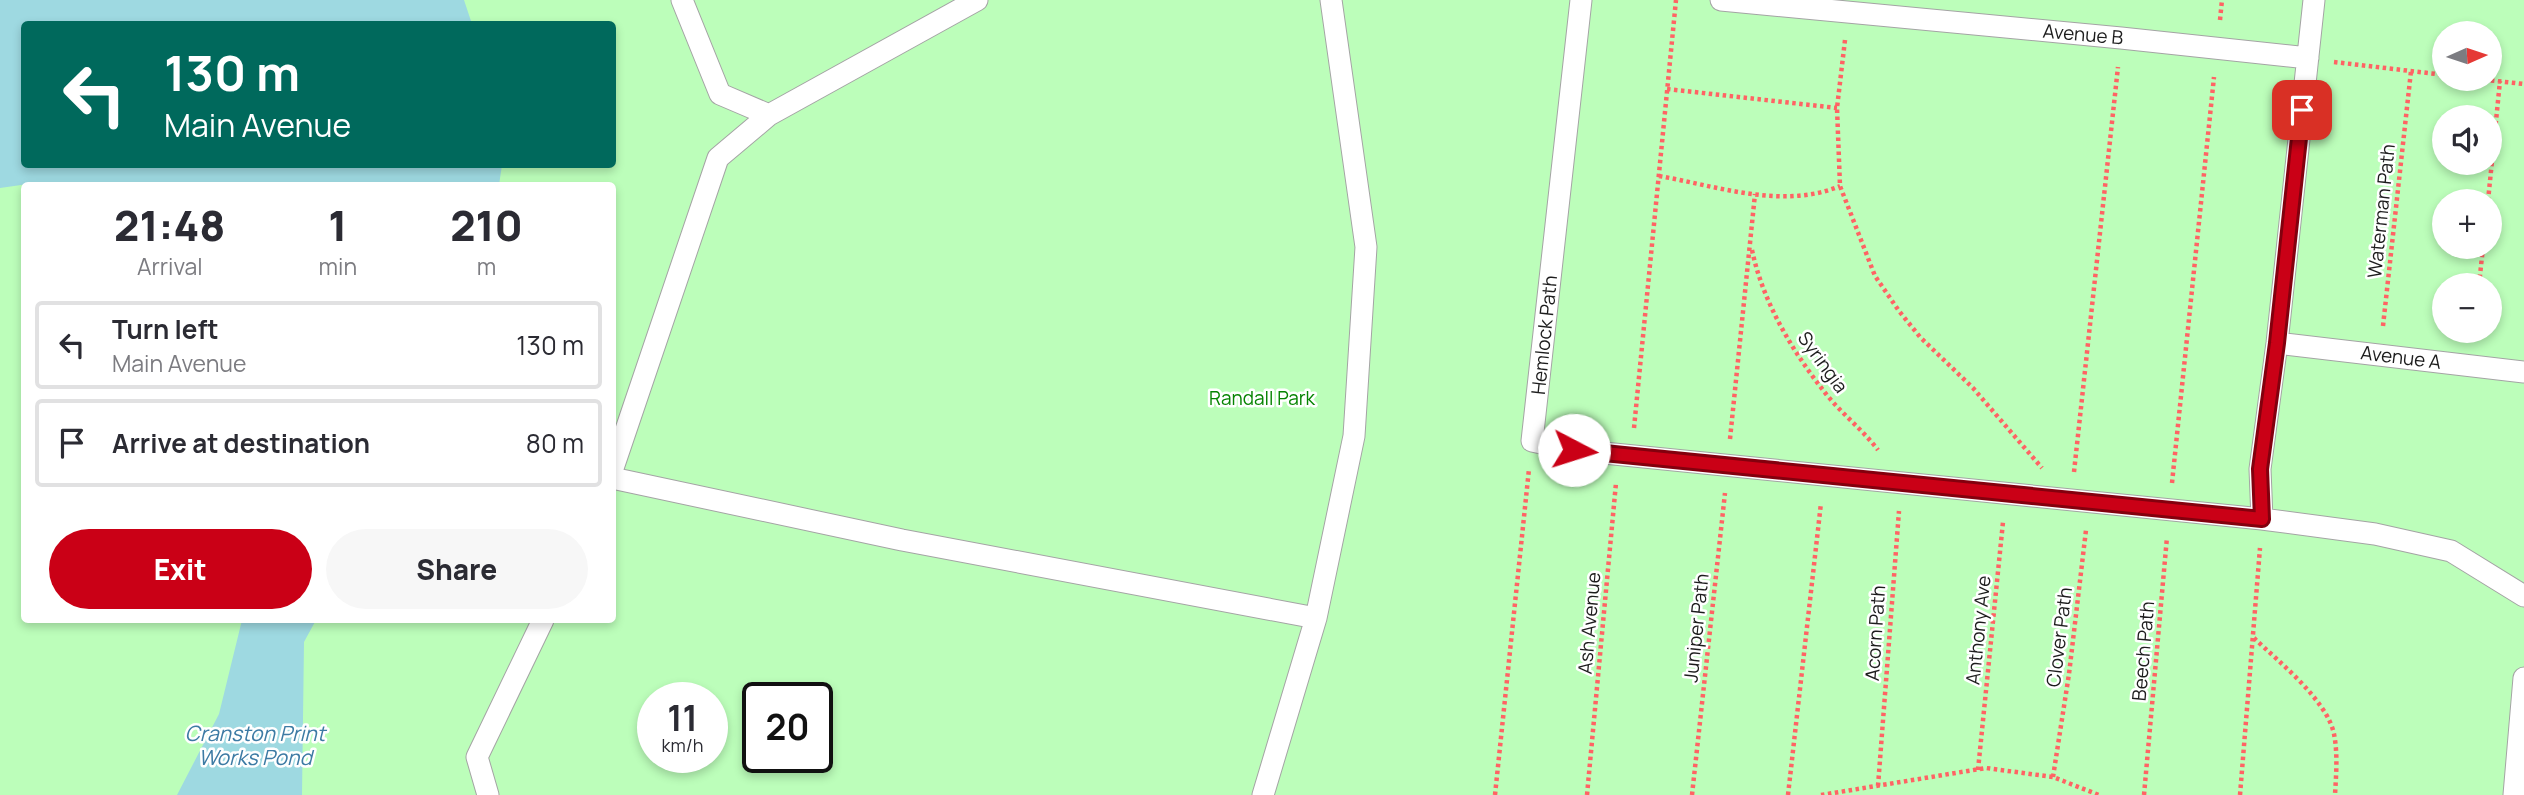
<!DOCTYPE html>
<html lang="en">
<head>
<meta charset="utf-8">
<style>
	:root { --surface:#fff; --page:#f7f7f7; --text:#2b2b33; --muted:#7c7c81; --line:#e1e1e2; --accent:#ca0016 }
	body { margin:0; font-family:Manrope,sans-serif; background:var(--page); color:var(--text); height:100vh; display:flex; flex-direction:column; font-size:26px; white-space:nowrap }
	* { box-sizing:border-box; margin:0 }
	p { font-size:23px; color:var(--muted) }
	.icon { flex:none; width:38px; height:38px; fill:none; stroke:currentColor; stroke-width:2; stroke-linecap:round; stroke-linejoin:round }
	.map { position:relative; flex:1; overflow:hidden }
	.sheet { position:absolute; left:21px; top:182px; width:595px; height:441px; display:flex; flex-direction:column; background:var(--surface); border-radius:7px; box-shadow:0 4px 10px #0003 }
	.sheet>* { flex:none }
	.top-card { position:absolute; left:21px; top:21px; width:595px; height:147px; border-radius:7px; box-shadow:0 4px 10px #0003; background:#00695c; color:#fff; overflow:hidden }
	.needle { width:46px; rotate:87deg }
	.buttons { position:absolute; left:2432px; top:21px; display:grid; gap:14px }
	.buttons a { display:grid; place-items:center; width:70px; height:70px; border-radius:50%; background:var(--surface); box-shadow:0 4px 10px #0003; font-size:35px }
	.speed { position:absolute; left:637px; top:682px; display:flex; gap:14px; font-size:35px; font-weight:700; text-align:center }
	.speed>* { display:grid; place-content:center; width:91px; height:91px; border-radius:50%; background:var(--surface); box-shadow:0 4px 10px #0003; line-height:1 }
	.speed small { font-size:18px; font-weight:400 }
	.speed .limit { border:4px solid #111; border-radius:10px; background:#fff; color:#111 }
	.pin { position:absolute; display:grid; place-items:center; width:60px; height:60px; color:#fff; margin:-30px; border-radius:14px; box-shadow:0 4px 10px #0006 }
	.me { position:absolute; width:77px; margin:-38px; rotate:95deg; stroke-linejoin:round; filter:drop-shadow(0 0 5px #0008) }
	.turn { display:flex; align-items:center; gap:24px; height:147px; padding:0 28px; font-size:32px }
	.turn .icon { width:91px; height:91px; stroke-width:2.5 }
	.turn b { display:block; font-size:49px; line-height:60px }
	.eta { display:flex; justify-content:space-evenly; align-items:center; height:119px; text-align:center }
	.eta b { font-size:42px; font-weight:800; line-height:49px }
	.cta { display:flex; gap:14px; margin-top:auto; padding:14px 28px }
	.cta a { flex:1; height:80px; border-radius:42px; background:var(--accent); color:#fff; font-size:28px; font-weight:800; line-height:80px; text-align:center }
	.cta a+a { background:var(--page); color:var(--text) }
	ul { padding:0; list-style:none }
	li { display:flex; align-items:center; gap:21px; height:88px; margin:0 14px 10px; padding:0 14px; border:4px solid var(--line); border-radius:7px }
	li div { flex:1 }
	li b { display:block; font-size:26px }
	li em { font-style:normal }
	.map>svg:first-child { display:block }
	.park { fill:#bcfeba; fill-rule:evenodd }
	.water { fill:#9ed9e1 }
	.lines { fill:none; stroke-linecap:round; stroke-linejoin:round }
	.lane-casing { stroke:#a4a4a4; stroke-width:23 }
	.path { stroke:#ff6364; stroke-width:4.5; stroke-dasharray:3.5 3.5; stroke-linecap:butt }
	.lane { stroke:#fff; stroke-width:21 }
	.route-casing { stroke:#83000e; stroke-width:18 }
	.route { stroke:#ca0016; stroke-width:12 }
	.labels { text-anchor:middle; stroke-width:5; stroke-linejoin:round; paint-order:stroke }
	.street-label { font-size:19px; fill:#1d1d1d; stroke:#fff }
	.park-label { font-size:19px; fill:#068402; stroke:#fff }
	.water-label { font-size:21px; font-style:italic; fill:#3d7ba4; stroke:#fff }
</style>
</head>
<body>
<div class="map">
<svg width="2524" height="795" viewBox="0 0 2524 795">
	<rect width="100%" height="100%" fill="#efe9e2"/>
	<path class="park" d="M0 0H2524V795H0ZM24 24H612V164H24ZM2445 33H2490V79H2445ZM2445 117H2490V163H2445ZM24 186H612V620H24ZM2445 201H2490V247H2445ZM2445 285H2490V331H2445ZM653 698H712V758H653ZM758 698H817V758H758Z"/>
	<path class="water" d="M0 0H464L472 24H24V164L502 165 499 185 48 186 42 182 0 188Z
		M242 620H316L304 642 302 795H177L219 714Z"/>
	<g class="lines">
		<defs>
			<path id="lane" d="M682 0 720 94 769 115 977 0
				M1581 0 1532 441 1574 450 2262 519 2375 534 2451 551 2524 596
				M1721 0 2121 38 2308 58
				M2277 343 2524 372
				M612 471 718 158 769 115
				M612 478 902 540 1316 618
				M2262 519 2260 469 2277 343 2314 0
				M488 795 477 757 543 620
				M1263 795 1316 618 1354 436 1366 247 1331 0
				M2514 795 2524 678"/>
		</defs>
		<use href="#lane" class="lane-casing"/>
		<path class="path" d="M2220 20 2222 0
			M1845 40 1837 108 1840 186 1875 276 1899 311 1920 337 1973 388 2042 468
			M2334 62 2445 75
			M2477 79 2524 84
			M1667 89 1837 108
			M1659 176C1717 186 1783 210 1840 186
			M2488 201 2500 81
			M1752 250C1763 303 1793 352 1826 394 1842 414 1862 429 1878 450
			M2479 285 2483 247
			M2383 326 2411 71
			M1634 428 1676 0
			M1730 439 1755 194
			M2074 472 2118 67
			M2172 483 2214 77
			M2254 638C2279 662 2327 700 2334 734 2338 754 2336 776 2335 795
			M1978 770 2003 522
			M2053 777 2069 674 2086 530
			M1878 786 1899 511
			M1495 795 1529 469
			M1587 795 1616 483
			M1692 795 1725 493
			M1788 795 1821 503
			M1821 795 1986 768 2053 777 2099 795
			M2144 795 2167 537
			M2240 795 2260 548"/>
		<use href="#lane" class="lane"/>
	</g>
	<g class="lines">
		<defs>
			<path id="route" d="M1574 450 2262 519 2260 469 2277 343 2302 110"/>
		</defs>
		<use href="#route" class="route-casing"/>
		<use href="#route" class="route"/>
	</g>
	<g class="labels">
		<g class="street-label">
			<text transform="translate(2083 34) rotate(5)" y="7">Avenue B</text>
			<text transform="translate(2381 211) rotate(-84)" y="7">Waterman Path</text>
			<text transform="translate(1544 335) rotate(-84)" y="7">Hemlock Path</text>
			<text transform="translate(2401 357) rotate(7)" y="7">Avenue A</text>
			<text transform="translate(1823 362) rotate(54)" y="7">Syringia</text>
			<text transform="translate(1589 623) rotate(-85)" y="7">Ash Avenue</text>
			<text transform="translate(1696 628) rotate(-84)" y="7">Juniper Path</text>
			<text transform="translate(1978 630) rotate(-84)" y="7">Anthony Ave</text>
			<text transform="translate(1875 633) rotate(-86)" y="7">Acorn Path</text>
			<text transform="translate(2059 637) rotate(-83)" y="7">Clover Path</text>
			<text transform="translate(2143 651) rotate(-85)" y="7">Beech Path</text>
		</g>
		<g class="park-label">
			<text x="1262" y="405">Randall Park</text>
		</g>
		<g class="water-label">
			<text x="255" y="741">Cranston Print<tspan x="255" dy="24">Works Pond</tspan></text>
		</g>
	</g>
</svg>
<div class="buttons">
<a><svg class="needle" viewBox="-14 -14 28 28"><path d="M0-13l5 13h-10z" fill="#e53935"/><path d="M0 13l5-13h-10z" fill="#7c7c81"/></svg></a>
<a><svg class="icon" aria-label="sound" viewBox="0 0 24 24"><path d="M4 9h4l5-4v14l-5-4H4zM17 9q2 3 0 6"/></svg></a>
<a>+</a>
<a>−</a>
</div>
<div class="speed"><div>11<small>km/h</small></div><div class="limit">20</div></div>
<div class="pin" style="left:2302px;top:110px;background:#d93025"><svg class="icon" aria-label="arrive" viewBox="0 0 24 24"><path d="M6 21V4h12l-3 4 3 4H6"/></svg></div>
<svg class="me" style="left:1574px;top:450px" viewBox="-20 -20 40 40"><circle r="19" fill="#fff"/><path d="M0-13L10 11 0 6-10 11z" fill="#ca0016"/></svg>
<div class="top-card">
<div class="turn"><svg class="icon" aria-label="left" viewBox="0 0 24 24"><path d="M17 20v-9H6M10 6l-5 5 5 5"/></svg><div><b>130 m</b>Main Avenue</div></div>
</div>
<section class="sheet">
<div class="eta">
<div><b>21:48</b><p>Arrival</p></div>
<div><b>1</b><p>min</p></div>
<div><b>210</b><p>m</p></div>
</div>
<ul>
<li><svg class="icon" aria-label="left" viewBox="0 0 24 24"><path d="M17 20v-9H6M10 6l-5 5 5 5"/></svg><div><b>Turn left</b><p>Main Avenue</p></div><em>130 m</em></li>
<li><svg class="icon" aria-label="arrive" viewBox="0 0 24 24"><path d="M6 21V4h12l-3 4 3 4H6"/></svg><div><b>Arrive at destination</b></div><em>80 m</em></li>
</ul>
<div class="cta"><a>Exit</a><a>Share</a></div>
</section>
</div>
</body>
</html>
